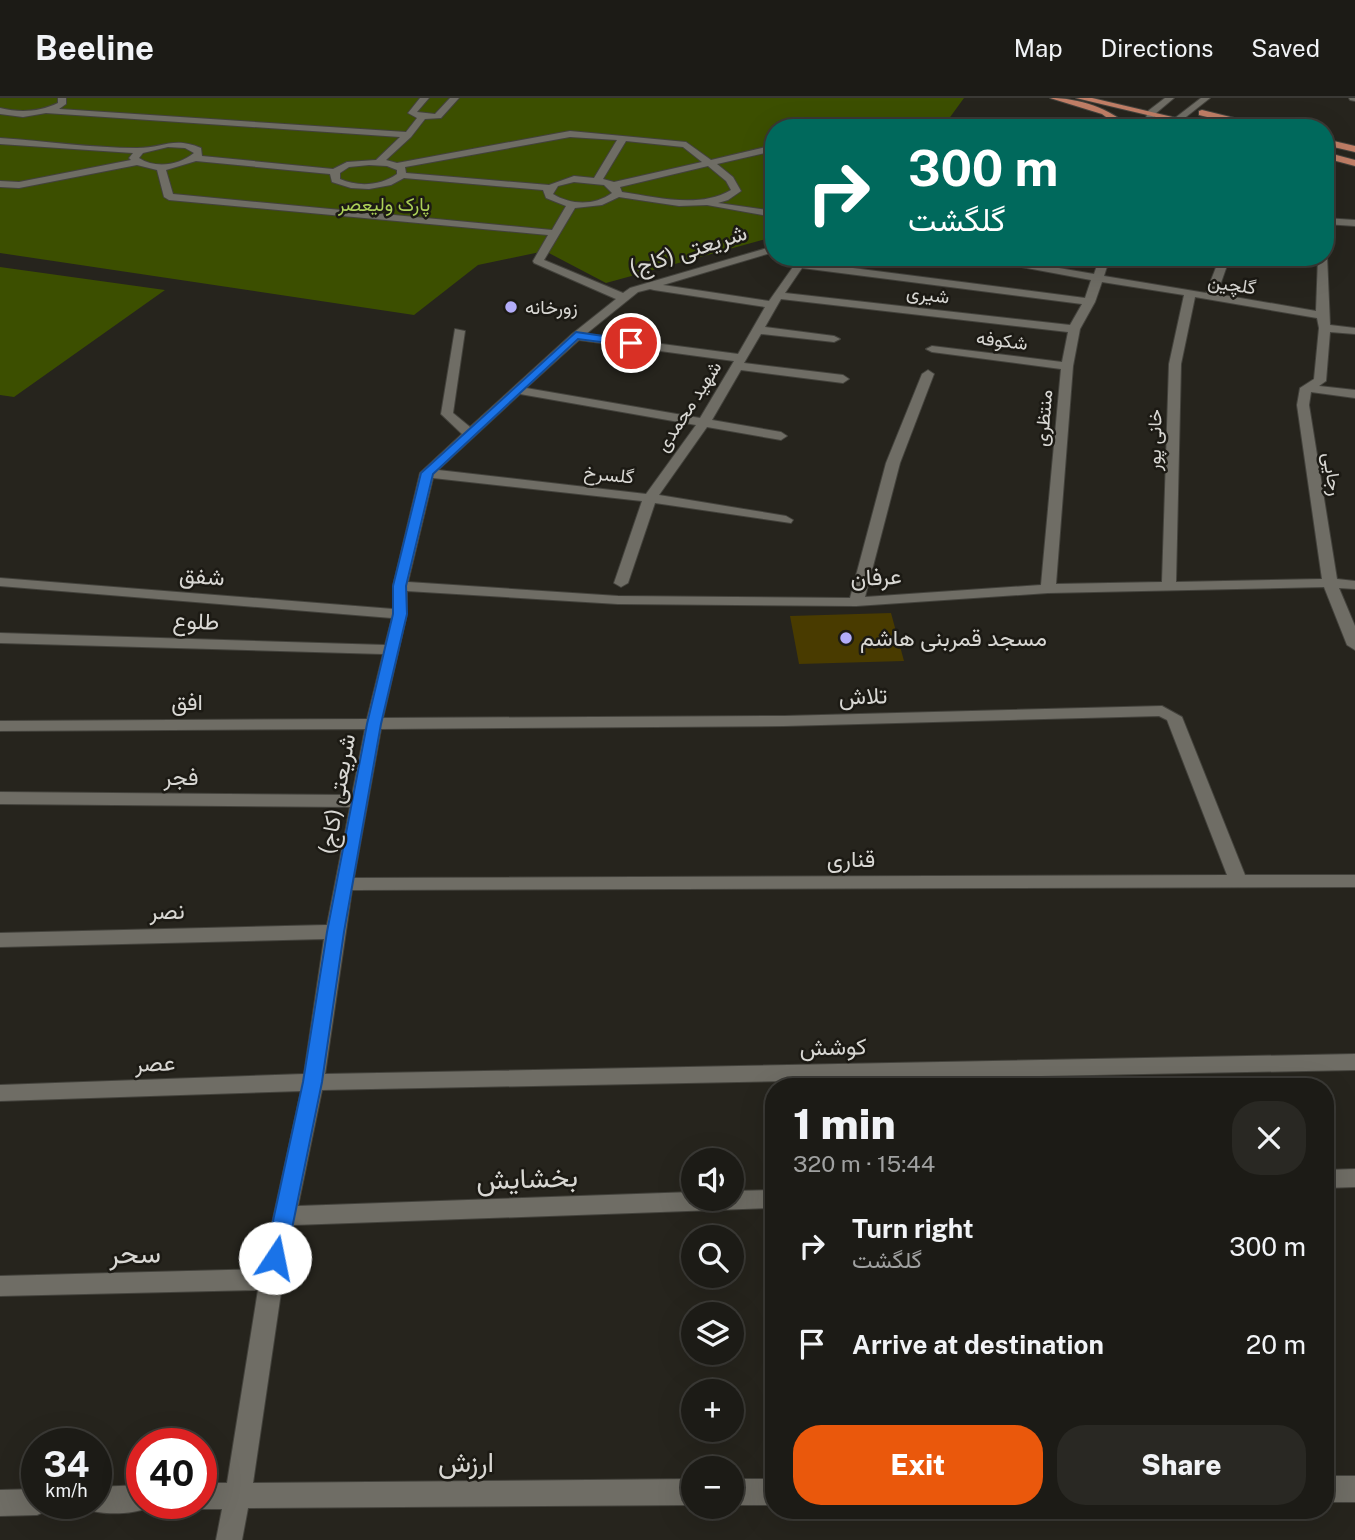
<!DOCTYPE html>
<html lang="en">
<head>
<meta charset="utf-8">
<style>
	:root { --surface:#1c1b16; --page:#292823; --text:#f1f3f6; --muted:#a0a1a1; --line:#3a3935; --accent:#ea580c }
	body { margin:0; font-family:"Public Sans",Vazirmatn,sans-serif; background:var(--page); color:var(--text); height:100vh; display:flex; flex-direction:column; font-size:26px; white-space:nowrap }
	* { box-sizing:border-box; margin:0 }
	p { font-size:23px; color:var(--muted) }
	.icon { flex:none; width:38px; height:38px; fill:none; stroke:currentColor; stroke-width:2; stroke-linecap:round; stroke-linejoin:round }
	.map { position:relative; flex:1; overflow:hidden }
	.sheet { position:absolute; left:765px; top:980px; width:569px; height:441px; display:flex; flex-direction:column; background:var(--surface); border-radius:28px; box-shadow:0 7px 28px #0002,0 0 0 2px var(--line) }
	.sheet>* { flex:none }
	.top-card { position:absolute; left:765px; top:21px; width:569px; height:147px; border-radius:28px; box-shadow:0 7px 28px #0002,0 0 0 2px var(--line); background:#00695c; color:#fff; overflow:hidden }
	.buttons { position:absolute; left:681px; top:1050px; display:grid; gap:14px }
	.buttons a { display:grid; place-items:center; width:63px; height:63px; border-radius:50%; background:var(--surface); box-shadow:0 7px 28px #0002,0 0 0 2px var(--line); font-size:35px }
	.speed { position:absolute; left:21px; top:1330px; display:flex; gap:14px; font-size:35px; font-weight:700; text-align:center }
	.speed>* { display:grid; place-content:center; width:91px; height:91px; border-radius:50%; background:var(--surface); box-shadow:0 7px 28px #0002,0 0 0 2px var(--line); line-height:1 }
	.speed small { font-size:18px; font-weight:400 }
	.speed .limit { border:10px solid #d22; background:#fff; color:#111 }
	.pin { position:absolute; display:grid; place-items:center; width:60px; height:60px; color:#fff; margin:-30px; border:4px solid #fff; border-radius:50%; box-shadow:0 2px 7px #0007 }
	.me { position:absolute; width:77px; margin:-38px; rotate:11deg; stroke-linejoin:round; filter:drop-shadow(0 0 5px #0008) }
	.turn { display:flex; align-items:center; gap:24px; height:147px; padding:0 28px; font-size:32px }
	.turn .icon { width:91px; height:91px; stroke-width:2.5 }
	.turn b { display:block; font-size:49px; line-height:60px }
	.round { display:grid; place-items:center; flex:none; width:74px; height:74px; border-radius:28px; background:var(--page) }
	.head { display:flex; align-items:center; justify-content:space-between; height:119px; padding:0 28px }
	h1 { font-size:42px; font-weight:800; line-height:52px }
	.button { display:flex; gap:14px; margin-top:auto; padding:14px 28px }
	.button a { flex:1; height:80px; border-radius:28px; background:var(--accent); color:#fff; font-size:28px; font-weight:800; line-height:80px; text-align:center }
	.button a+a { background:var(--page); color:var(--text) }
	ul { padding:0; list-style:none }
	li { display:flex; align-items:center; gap:21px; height:98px; padding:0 28px }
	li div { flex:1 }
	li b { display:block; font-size:26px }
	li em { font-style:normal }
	header { display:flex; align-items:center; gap:42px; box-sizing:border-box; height:98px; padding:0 35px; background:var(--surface); border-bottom:2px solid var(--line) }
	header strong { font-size:33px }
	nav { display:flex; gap:38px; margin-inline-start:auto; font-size:24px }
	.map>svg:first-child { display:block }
	.green { fill:#3c4f00 }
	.building { fill:#493b00 }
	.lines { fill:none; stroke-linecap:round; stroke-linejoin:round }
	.minor-casing { stroke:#43423c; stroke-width:2 }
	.major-casing { stroke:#43423c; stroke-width:2 }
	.minor { fill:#6f6d65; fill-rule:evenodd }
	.major { fill:#c07e66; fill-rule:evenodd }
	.route { fill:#1a73e8; stroke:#114b97; stroke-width:2 }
	.poi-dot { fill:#b3adf9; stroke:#1c1a14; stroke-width:2.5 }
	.labels { text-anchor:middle; stroke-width:5; stroke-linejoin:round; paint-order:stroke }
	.far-park-label { font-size:19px; fill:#acd058; stroke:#1c1a14 }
	.far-street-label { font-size:19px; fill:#d8d7d3; stroke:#1c1a14 }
	.far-poi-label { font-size:19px; fill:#d8d7d3; stroke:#1c1a14; text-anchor:start }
	.street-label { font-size:23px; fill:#d8d7d3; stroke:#1c1a14 }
	.poi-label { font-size:23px; fill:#d8d7d3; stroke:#1c1a14; text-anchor:start }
	.near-street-label { font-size:28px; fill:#d8d7d3; stroke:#1c1a14 }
</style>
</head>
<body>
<header>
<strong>Beeline</strong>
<nav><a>Map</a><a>Directions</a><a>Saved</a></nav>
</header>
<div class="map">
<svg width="1355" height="1442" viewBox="0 0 1355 1442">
	<rect width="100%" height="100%" fill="#26241d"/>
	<path class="green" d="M0 0H964L948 22 979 30H774L773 139 606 185 545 153 478 167 414 217 0 155Z
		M0 169 165 192 14 299 0 297Z"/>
	<path class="building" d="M891 515 904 563 799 566 790 518Z"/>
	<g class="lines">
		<defs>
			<path id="minor" d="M58 0H66V6L59 11 406 34 417 20 408 15 420 0H429L417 14 435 16 450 0H459L441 20 425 21 411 39 386 62 397 65 570 33 686 44 711 62 774 47V53L717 66 733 79 741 93 728 102 718 105 774 113V119L707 107 679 108 619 99 602 107 575 110 544 162 623 195 630 190 774 148V154L663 187 769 203 800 159H810L806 164 1085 200 1091 182 967 159H993L1094 176 1100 159H1110L1104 178 1206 195 1220 159H1230L1217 196 1316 213 1318 159 1327 157 1330 227 1355 230V236L1330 234 1326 283 1319 288 1355 292V300L1311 294 1309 307 1337 481 1355 483V491L1339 490 1355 528V552L1347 547 1324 489 1048 495 856 508 618 506 407 493V516L383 620 784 618 1162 608 1182 619 1245 777H1355V789L352 792 325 976 1355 956V972L322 992 298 1108 693 1094V1101H732V1093L774 1092V1110L294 1127 283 1181 253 1385 693 1381V1407L248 1410 242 1442H216L222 1411H201L191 1405H201V1385H227L258 1192 0 1198V1178L262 1171 301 993 0 1003V987L304 976 324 841 0 849V835L327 827 350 709 0 706V694L352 697 365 631 0 633V623L367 621 383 556 0 545V535L385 547 392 520 0 488V480L393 511V488L420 375 462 336 441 316 455 231 465 233 453 315 470 329 572 236 616 201 534 165 533 163 548 137 169 102 164 99 157 72 137 67 19 90 0 89V83L19 84 131 62 129 60 133 55 0 46V40C45 43 92 50 137 50 163 50 174 38 201 50L202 58 333 71 347 64 376 62 400 39 46 15 23 19 0 16V10C20 15 39 14 58 5ZM570 39 617 42 594 80 574 78 549 87 406 75 405 69ZM626 43 683 49 702 64 614 84 603 81ZM168 49 185 50 194 55C179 67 156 71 139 60L143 55ZM196 63 330 76 332 84 351 90 369 91 391 87 404 80 543 92 546 100 566 108 552 132 173 96 166 72ZM369 67 387 68 397 72V76C380 88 358 89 340 81V75L349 69ZM708 68 726 83 731 92C698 111 657 99 622 94L620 89ZM574 84 604 87 612 95C594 108 571 107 553 96L558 88ZM802 170 1082 206 1070 227 785 195ZM1102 184 1184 197 1169 266 1162 484 1056 486 1073 268 1080 231 1095 204ZM650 191 654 192 765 209 738 256 586 236 638 194ZM1195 199 1317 220 1319 230 1314 281 1300 290 1297 307 1322 481 1176 484 1181 266ZM781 201 1068 234 1062 264 932 248 926 251 932 254 1061 271 1041 487 865 499 900 365 934 276 928 272 922 276 886 365 850 500 618 498 408 484 433 380 642 403 614 485 621 489 628 485 655 405 791 425 793 422 786 418 659 397 707 329 781 342 787 338 781 334 712 322 741 272 843 285 849 281 843 277 744 265 761 236 834 244 840 241 834 238 765 229ZM579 242 734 263 700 320 526 290ZM520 296 696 327 646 396 438 372ZM1159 618 1167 622 1227 777 354 780 381 631 784 628Z
				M1165 0H1174L1155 16 1152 30H1143L1148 13Z
				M1201 0H1210L1172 30H1162Z
				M1349 0H1355V3L1350 2Z
				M1325 120 1355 122V128L1325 126Z
				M1355 1071V1089L1325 1090V1072Z
				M1325 1378H1355V1404H1325Z
				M732 1381H774V1407H732Z
				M142 1387V1405H153L151 1409C134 1416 104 1418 87 1411L84 1405H96V1389Z
				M37 1391V1405H49L46 1413 37 1417 0 1418V1392Z"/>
			<path id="major" d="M1050 0C1079 0 1110 10 1131 30H1121L1102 16Z
				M1076 0H1092L1219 30H1202Z
				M1202 12 1267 28 1268 30H1252L1199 17V13Z
				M1325 41 1355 48V54L1325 47Z
				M1325 54 1355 62V68L1325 60Z"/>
		</defs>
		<use href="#minor" class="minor-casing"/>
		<use href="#major" class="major-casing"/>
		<use href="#minor" class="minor"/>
		<use href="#major" class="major"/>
	</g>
	<path class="route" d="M576 234 631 242 636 245 631 248 578 241 433 376 406 488 407 516 381 626 344 834 322 984 286 1160 283 1167 275 1170 268 1167 265 1160 303 984 327 834 367 626 393 516V488L421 375Z"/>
	<g class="poi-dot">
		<circle cx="511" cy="209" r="7"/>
		<circle cx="846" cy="540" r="7"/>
	</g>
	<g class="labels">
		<g class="far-park-label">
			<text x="384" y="113">پارک ولیعصر</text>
		</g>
		<g class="far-street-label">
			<text transform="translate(1232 186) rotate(8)" y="7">گلچین</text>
			<text transform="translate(928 196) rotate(7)" y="7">شیری</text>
			<text transform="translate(1002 242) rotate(7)" y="7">شکوفه</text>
			<text transform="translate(688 308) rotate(-57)" y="7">شهید محمدی</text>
			<text transform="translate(1043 320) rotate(-85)" y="7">منتظری</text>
			<text transform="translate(1154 342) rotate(-89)" y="7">خانی پور</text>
			<text transform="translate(609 376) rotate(6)" y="7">گلسرخ</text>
			<text transform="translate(1333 376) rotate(81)" y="7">رجایی</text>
		</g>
		<g class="far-poi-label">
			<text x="525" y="216">زورخانه</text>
		</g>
		<g class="street-label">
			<text transform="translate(688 152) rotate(-18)" y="8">شریعتی (کاج)</text>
			<text transform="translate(202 478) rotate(4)" y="8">شفق</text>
			<text transform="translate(876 479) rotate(-3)" y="8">عرفان</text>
			<text transform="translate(196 523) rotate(2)" y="8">طلوع</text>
			<text transform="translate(863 598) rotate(-2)" y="8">تلاش</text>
			<text x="187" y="612">افق</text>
			<text x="181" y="687">فجر</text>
			<text transform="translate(337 696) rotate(-80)" y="8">شریعتی (کاج)</text>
			<text x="851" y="769">قناری</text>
			<text transform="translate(167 813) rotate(-1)" y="8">نصر</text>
			<text transform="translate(833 949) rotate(-1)" y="8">کوشش</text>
			<text transform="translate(155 965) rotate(-2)" y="8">عصر</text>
		</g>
		<g class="poi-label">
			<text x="860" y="548">مسجد قمربنی هاشم</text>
		</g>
		<g class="near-street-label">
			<text transform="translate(527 1080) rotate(-2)" y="10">بخشایش</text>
			<text transform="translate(135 1155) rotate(-1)" y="10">سحر</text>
			<text x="466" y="1374">ارزش</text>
		</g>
	</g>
</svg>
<div class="buttons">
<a><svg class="icon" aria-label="sound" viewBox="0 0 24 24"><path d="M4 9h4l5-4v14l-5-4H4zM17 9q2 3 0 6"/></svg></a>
<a><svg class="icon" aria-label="search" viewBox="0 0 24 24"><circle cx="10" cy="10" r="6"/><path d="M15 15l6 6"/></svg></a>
<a><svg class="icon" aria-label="layers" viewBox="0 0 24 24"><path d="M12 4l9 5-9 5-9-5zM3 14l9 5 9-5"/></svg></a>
<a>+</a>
<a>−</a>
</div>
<div class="speed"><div>34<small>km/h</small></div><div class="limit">40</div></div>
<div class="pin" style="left:631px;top:245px;background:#d93025"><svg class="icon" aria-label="arrive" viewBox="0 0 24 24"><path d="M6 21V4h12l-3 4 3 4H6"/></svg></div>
<svg class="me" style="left:275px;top:1160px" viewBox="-20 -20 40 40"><circle r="19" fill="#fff"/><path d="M0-13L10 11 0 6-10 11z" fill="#1a73e8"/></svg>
<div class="top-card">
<div class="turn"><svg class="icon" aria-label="right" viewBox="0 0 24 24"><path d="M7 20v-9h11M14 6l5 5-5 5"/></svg><div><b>300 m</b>گلگشت</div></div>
</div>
<section class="sheet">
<div class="head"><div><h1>1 min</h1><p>320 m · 15:44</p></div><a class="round"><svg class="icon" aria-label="close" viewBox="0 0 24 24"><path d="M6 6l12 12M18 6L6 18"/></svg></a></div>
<ul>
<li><svg class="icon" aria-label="right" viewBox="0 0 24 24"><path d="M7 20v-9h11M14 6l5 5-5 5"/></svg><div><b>Turn right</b><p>گلگشت</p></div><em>300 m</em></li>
<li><svg class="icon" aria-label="arrive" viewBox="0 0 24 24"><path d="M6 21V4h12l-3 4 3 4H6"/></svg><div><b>Arrive at destination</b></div><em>20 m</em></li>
</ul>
<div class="button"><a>Exit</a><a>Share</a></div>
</section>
</div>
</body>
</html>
